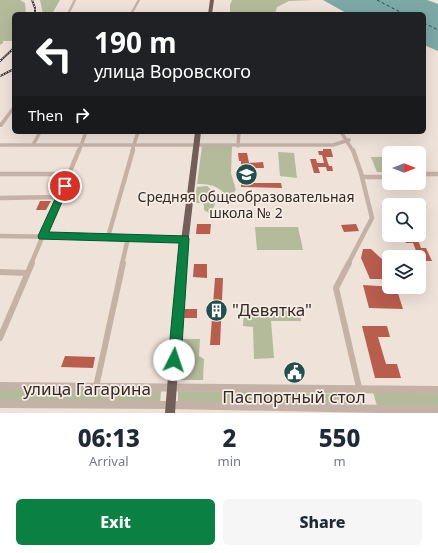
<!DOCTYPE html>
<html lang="en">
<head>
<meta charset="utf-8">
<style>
	:root { --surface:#fff; --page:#f6f6f7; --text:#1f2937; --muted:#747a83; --accent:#0b8043 }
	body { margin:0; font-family:"Noto Sans",sans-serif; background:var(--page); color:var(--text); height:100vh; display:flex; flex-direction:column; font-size:15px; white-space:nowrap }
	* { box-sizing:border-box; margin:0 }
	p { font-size:13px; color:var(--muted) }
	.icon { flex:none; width:22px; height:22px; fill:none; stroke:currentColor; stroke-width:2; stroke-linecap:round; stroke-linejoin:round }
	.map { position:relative; height:413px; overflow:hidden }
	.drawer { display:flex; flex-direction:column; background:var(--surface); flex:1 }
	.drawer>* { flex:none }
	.top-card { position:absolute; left:12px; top:12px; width:414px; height:122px; border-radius:6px; box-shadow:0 4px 16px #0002; background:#202124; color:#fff; overflow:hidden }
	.needle { width:26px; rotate:90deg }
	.tools { position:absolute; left:382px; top:146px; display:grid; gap:8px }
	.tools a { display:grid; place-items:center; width:44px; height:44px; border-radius:6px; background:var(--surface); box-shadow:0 4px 16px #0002; font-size:20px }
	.pin { position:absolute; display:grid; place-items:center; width:34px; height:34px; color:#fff; margin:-17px; border:2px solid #fff; border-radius:50%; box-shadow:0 1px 4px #0007 }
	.me { position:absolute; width:44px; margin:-22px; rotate:4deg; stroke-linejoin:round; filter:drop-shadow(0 0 3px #0008) }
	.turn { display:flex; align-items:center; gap:14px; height:84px; padding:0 16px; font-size:18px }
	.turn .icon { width:52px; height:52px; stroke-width:2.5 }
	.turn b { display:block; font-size:28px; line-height:34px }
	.then { display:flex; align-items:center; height:38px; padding:0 16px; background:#0003; gap:8px; font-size:15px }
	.eta { display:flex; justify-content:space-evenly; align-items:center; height:68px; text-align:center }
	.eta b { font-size:24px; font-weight:800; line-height:28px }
	.action { display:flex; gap:8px; margin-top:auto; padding:8px 16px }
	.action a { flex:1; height:46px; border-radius:6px; background:var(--accent); color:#fff; font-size:16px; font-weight:800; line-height:46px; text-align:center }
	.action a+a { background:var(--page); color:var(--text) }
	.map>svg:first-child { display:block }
	.green { fill:#b4bb9b }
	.water { fill:#7ca8a6 }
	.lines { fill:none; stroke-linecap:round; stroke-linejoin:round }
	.ferry { stroke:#214f4d; stroke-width:1; stroke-dasharray:3 2.5; stroke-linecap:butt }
	.building { fill:#b95d4d }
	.minor-far3 { stroke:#c5b2a7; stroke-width:2.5 }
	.minor-far2 { stroke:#c5b2a7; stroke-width:3.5 }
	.minor-far1 { stroke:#c5b2a7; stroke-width:4.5 }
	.minor { stroke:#c5b2a7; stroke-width:6 }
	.tertiary { fill:#c5b2a7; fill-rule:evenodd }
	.primary { fill:#725f59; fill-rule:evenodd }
	.rail-casing { stroke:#322927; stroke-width:2 }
	.rail { stroke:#f7ede5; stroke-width:1; stroke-dasharray:1.5; stroke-linecap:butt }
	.route { fill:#0b8043; stroke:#07532c }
	.labels { text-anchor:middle; stroke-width:3.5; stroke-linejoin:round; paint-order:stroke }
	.poi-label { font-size:14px; fill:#322927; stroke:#f7ede5 }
	.near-poi-label { font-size:17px; fill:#322927; stroke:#f7ede5; text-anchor:start }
	.near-street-label { font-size:17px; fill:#322927; stroke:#f7ede5 }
</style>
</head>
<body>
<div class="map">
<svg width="438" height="413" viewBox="0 0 438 413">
	<rect width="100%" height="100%" fill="#eee2d9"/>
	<path class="green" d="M0 0H20L25 3 26 14H14V41H3V43L0 45Z
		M40 0H60L52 14H43Z
		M232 0H313L289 1 277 7 275 14 230 12V5Z
		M202 146H232L231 173 236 190 234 192V203C220 189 218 184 197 184Z
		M278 152 294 153 297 178 280 176Z
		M371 157H389V172H377Z
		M207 186 216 194C216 201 215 208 209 213L204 210V205L201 203H194L197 187Z
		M255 227H298L303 250H257Z
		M244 309 300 311 301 321H271L274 358 254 359 253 327 243 326Z
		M182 339H200L199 356 204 359 203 380H179Z
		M0 389 161 391 160 403 0 401Z
		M178 391 356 394 358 404 178 403Z
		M373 392 438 393V406H377Z"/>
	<path class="water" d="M323 0H427L438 4V51L424 45V14H348Z"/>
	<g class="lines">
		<path class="ferry" d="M377 0 404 14
			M424 23 438 30"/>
	</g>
	<path class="building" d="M323 149H331L333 157H326L329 166H332L333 171H327L326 167H318L320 173H314L310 159H316L317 163H324L322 155H319L318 151H323Z
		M238 153H247L249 163 263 162 264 168H250L251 183H281L282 188 241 187V161H239Z
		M40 201H51L46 210H36Z
		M197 224H211L210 234H196Z
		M356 224 359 231 344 232 341 225Z
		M402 235H420L422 240H418L421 248H426L432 261H419V257H413L411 253H417L413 243H406Z
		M363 249H371L384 261 388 279H370L361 258Z
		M194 264H207V278L193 277Z
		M215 278H223L220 345H210Z
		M363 285 396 287 403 309 369 308Z
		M185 309H197V318H184Z
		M362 326H387L390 337H378L386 364H397L401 378H375Z
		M65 356 95 357 93 368 61 367Z"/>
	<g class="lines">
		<path class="minor-far3" d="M68 14 75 0
			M131 14 139 0"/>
		<path class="minor-far2" d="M341 132 353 151
			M0 145H333L349 140
			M33 145 40 132
			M238 146 239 132
			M79 151 86 132
			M132 151 138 132"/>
		<path class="minor-far1" d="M0 174H70
			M419 174H438
			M362 177H389
			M0 198 60 197
			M0 236 184 239
			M108 237 133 150
			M31 264 79 150
			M122 264 128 238
			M348 264 372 218 361 173 353 150"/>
		<path class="minor" d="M349 263 336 288 364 409
			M0 272 27 273
			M0 338 32 263
			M96 387 123 263"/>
		<path class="tertiary" d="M13 106H14V110L2 127H0V123Z
			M0 382 438 386V394L0 390Z
			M0 400 171 401 438 406V413H379L171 409 0 408Z"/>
		<path class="primary" d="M210 0H214L212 14H208Z
			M195 132H201L184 280 175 413H165L176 280Z"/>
		<defs>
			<path id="rail" d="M32 0 35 8V14
				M0 61 14 48
				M0 76 14 69"/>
		</defs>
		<use href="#rail" class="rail-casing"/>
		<use href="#rail" class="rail"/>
	</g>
	<path class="route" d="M65 182 69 186 49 232 188 236 189 239 181 360 179 364 174 366 170 364 168 360 179 243 39 239 38 236 61 186Z"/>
	<defs>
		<symbol id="school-disc" viewBox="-11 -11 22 22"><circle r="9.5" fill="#214f4d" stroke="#f7ede5"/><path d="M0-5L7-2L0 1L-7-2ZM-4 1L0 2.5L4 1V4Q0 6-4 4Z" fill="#fff"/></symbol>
		<symbol id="building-disc" viewBox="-11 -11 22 22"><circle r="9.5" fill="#214f4d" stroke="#f7ede5"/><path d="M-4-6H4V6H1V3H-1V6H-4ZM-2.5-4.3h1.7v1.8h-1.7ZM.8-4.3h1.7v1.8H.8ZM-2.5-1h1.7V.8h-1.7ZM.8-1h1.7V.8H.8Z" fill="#fff"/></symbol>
		<symbol id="civic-disc" viewBox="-11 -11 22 22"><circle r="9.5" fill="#214f4d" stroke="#f7ede5"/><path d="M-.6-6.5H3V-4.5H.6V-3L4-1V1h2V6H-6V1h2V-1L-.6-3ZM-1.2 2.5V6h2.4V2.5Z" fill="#fff"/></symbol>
	</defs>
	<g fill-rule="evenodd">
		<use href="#school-disc" x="234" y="162" width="25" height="25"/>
		<use href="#building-disc" x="204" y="298" width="25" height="25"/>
		<use href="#civic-disc" x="282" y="360" width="25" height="25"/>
	</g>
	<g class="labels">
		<g class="poi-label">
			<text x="246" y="202">Средняя общеобразовательная<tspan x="246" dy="16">школа № 2</tspan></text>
		</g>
		<g class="near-poi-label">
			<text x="232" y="316">"Девятка"</text>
			<text x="294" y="403" text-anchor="middle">Паспортный стол</text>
		</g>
		<g class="near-street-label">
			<text x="87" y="395">улица Гагарина</text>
		</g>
	</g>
</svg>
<div class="tools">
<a><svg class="needle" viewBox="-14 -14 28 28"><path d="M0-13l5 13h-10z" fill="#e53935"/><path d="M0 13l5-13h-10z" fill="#747a83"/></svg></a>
<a><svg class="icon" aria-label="search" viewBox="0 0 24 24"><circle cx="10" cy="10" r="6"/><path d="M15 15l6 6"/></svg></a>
<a><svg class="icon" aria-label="layers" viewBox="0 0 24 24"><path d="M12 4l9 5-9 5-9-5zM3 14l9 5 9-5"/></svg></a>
</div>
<div class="pin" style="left:65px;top:186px;background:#d93025"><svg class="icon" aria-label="arrive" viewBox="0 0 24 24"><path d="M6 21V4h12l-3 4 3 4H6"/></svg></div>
<svg class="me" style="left:174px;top:360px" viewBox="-20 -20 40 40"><circle r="19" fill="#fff"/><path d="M0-13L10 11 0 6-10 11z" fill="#0b8043"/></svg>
<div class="top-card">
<div class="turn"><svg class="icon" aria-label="left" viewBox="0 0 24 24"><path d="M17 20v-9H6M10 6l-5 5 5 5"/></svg><div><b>190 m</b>улица Воровского</div></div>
<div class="then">Then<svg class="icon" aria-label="right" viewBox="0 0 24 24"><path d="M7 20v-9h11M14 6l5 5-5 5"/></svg></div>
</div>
</div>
<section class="drawer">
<div class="eta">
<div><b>06:13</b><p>Arrival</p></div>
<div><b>2</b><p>min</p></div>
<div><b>550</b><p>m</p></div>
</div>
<div class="action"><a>Exit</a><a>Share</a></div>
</section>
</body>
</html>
